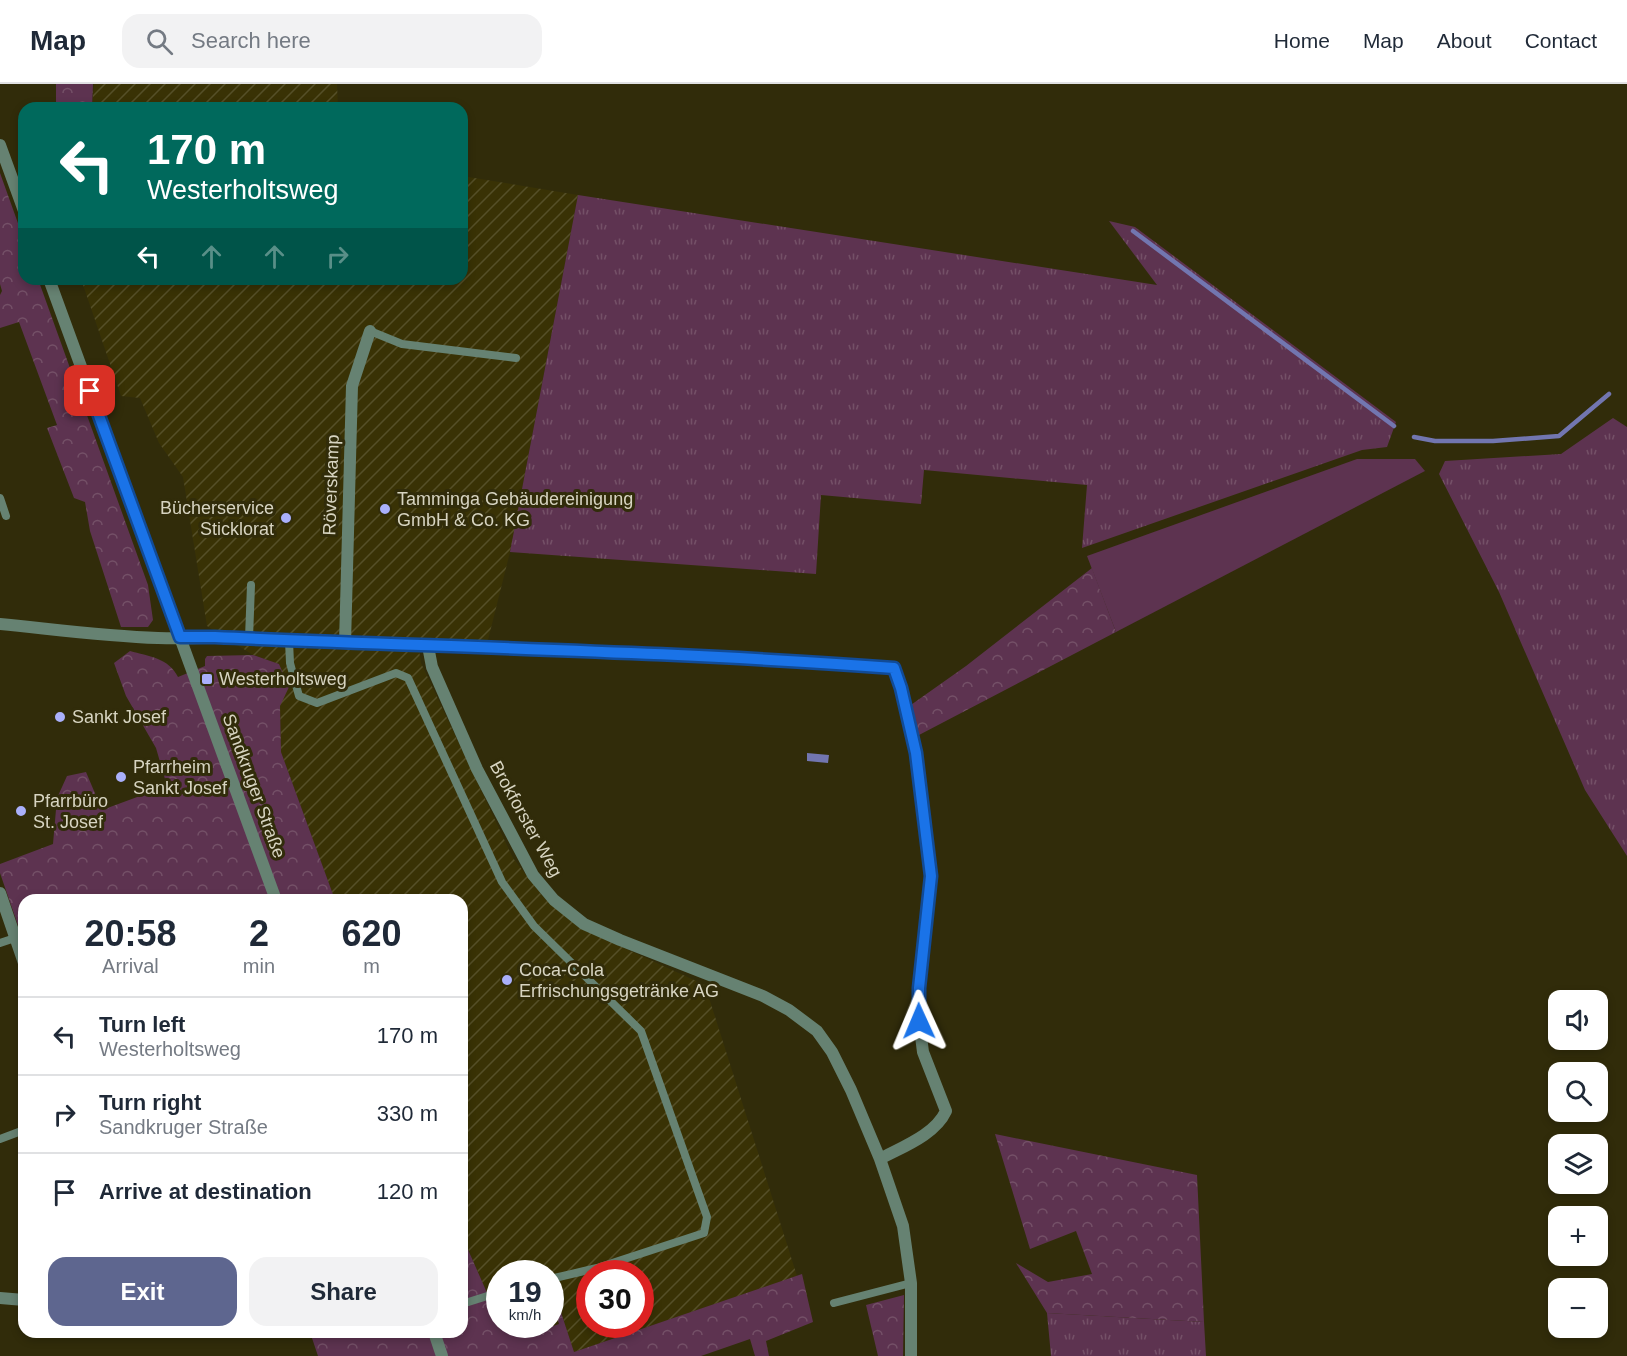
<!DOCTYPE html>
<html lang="en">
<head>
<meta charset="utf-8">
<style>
	:root { --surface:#fff; --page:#f2f2f3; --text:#1f2937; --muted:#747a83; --line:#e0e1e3; --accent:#5e668f }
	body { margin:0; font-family:Arial,sans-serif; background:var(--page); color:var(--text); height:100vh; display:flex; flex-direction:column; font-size:22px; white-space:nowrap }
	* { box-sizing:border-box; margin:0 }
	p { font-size:20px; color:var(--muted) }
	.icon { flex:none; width:33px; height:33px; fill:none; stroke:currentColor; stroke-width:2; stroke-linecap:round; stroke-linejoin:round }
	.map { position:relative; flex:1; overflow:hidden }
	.drawer { position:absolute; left:18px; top:810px; width:450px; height:444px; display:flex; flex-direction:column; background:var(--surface); border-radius:18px; box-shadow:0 3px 9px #0003 }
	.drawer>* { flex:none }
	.hud { position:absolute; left:18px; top:18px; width:450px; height:183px; border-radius:18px; box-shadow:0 3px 9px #0003; background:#00695c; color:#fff; overflow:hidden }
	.controls { position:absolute; left:1548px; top:906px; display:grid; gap:12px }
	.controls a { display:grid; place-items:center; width:60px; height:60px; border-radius:12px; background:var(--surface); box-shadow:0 3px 9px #0003; font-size:30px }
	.speed { position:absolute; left:486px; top:1176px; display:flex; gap:12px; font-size:30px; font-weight:700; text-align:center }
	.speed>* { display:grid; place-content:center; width:78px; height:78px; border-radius:50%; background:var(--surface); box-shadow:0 3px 9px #0003; line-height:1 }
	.speed small { font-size:15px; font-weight:400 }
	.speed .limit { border:9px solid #d22; background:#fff; color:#111 }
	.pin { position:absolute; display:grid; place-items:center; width:51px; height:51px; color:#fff; margin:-26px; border-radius:12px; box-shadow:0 3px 9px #0006 }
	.me { position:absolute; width:66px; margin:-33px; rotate:359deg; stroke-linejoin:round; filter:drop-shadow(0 0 4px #0008) }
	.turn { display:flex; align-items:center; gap:21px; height:126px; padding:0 30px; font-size:27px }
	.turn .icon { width:78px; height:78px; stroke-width:2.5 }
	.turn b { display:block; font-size:42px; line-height:51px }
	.lanes { display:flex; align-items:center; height:57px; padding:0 30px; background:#0003; justify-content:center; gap:30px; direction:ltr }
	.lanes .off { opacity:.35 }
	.eta { display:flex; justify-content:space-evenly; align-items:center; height:102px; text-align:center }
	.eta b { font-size:36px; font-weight:800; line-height:42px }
	.primary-button { display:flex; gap:12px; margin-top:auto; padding:12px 30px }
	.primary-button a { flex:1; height:69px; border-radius:18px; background:var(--accent); color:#fff; font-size:24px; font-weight:800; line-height:69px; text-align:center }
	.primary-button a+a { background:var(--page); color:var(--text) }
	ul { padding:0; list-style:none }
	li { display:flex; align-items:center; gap:18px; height:78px; padding:0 30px; border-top:2px solid var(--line) }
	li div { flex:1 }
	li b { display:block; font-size:22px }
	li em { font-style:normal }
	header { display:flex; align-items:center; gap:36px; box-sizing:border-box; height:84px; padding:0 30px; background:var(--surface); border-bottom:2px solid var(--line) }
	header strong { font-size:28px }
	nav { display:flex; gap:33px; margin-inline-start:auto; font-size:21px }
	.search { width:420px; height:54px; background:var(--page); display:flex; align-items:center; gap:15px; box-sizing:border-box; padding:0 21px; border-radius:18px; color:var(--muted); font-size:22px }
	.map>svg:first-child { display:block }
	.industrial { fill:url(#industrial-furrows); fill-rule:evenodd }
	.grass { fill:url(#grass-tufts) }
	.forest { fill:url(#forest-crowns) }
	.park { fill:#5d3350 }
	.water { fill:#7276b0 }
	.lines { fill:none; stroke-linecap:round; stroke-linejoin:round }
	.stream { stroke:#7276b0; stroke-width:4.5 }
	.service { stroke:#668272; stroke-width:8 }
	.minor { stroke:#668272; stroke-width:12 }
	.tertiary { stroke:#668272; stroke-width:12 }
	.route-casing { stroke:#114b97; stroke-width:15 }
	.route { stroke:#1a73e8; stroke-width:10 }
	.poi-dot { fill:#aab0fb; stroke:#312c0a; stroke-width:2 }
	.labels { text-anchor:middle; stroke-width:6; stroke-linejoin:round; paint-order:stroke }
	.street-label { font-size:18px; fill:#d7d4c1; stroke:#312c0a }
	.poi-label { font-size:18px; fill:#d7d4c1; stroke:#312c0a; text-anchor:start }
</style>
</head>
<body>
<header>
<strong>Map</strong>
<div class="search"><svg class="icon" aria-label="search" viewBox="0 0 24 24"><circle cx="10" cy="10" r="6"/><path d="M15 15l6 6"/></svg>Search here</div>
<nav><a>Home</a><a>Map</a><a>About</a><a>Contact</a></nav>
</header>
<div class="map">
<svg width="1627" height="1272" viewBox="0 0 1627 1272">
	<defs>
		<pattern id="industrial-furrows" width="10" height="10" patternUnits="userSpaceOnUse" patternTransform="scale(1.5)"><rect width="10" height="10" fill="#393205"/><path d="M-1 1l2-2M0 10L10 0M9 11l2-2" fill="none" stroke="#554f28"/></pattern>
		<pattern id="grass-tufts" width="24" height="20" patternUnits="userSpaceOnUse" patternTransform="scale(1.5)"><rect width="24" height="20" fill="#5d3350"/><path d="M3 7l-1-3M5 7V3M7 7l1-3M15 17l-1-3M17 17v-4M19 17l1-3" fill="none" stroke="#745067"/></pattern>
		<pattern id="forest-crowns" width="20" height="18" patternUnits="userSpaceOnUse" patternTransform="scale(1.5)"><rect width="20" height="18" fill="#5d3350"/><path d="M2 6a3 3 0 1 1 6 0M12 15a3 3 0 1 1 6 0" fill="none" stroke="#745067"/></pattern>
	</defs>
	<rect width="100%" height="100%" fill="#312c0a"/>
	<path class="industrial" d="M94 0H337L338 24H92Z
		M462 92 578 111 510 468 487 560H418L421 579 513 774 544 814 580 844 705 901 797 1192 574 1268 554 1207 551 1208 550 1190H500L499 1219 488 1211 462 1152V816H335L281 668 279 580 253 571 207 542 183 393 159 359 140 314 121 312 81 195H462ZM590 1190H640V1240H590Z
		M551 1215 559 1240 523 1252 519 1241 550 1240Z"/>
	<path class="grass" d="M578 111 1157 201 1109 137 1135 143 1396 338 1387 363 1362 366 1082 464 1087 401 924 386 921 420 821 411 816 490 510 468Z
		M1613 334 1627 343V772L1585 706 1499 508 1439 390 1445 377 1561 370Z
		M1047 1229 1204 1238 1206 1272H1051Z"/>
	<path class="forest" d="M56 0H93L92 24H56Z
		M0 89 24 156V195H38L148 501 153 536 148 543H121L90 447 85 418 74 414 47 344 57 341 19 238 0 244V211L2 207 0 200Z
		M1092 484 1116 548 919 651 908 623 966 582Z
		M130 567C148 572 169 574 178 593L205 582V575L207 572 253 571 279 580 289 603 280 622 281 668 335 816H24V859L0 789V780L53 760 57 714 67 692 86 688 102 726 167 702 156 664 126 612 114 579Z
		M995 1050 1197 1091 1204 1238 1047 1229 1016 1179 1048 1198 1092 1190 1076 1147 1030 1165Z
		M462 1152 488 1211 499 1219 500 1240 519 1241 523 1252 559 1240 551 1215V1208L554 1207 574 1268 802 1190 813 1238 766 1257 769 1272H755L750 1255 701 1272H318L310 1248H462Z
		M904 1211 903 1272H878L866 1221Z"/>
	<path class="park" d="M1357 375H1415L1425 387 1116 548 1087 472Z"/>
	<path class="water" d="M807 669 829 671 828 679 807 677Z"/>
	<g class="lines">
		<path class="stream" d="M1133 147 1394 342
			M1414 353 1435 357H1493L1559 352 1609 310"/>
		<path class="service" d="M370 247 402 260 516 274
			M0 414 6 432
			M249 554 251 501
			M289 557 290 579 299 612 317 619 396 589 408 594 502 798 534 842 641 947 707 1133 704 1149 597 1184 550 1195
			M0 859 15 854
			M0 1055 24 1046
			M834 1219 911 1199
			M462 1220 500 1208"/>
		<path class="minor" d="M0 540C52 545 105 552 158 554 188 555 218 553 248 554 463 565 679 568 894 584L901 604 916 669 931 792 919 904V937L923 968 946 1027C935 1051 902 1063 880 1075
			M345 559 352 302 370 247
			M428 562 432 583 477 685 533 791 554 816 584 840 620 856 763 912 789 926 817 947 832 968 851 1006 880 1075 903 1142 911 1199V1272
			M0 809 24 879
			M0 1214 24 1216"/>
		<path class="tertiary" d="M0 61 24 127
			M49 195 276 816
			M434 1248 442 1272"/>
	</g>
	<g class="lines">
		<defs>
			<path id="route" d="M90 307 180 553H215C441 563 668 567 894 584L901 604 916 669 931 792 919 904V937"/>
		</defs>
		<use href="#route" class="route-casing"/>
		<use href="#route" class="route"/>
	</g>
	<g class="poi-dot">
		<circle cx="385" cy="425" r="6"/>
		<circle cx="286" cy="434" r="6"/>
		<rect x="201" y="589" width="12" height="12" rx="3"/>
		<circle cx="60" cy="633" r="6"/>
		<circle cx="121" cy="693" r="6"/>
		<circle cx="21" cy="727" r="6"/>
		<circle cx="507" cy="896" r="6"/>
	</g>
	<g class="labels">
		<g class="street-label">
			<text transform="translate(331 401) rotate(-88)" y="6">Röverskamp</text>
			<text transform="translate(254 702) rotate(70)" y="6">Sandkruger Straße</text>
			<text transform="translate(526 735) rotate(61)" y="6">Brokforster Weg</text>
		</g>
		<g class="poi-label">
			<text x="397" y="421">Tamminga Gebäudereinigung<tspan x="397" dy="21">GmbH &amp; Co. KG</tspan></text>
			<text x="274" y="430" text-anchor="end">Bücherservice<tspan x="274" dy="21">Sticklorat</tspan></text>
			<text x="219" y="601">Westerholtsweg</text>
			<text x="72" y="639">Sankt Josef</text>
			<text x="133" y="689">Pfarrheim<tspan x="133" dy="21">Sankt Josef</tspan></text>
			<text x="33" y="723">Pfarrbüro<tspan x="33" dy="21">St. Josef</tspan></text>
			<text x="519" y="892">Coca-Cola<tspan x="519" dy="21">Erfrischungsgetränke AG</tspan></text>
		</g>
	</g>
</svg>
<div class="controls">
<a><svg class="icon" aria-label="sound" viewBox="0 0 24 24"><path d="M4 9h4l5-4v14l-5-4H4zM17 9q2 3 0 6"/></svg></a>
<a><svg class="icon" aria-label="search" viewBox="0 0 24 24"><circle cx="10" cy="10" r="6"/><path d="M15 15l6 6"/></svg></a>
<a><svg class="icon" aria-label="layers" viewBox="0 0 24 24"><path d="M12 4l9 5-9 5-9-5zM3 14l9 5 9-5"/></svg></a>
<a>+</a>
<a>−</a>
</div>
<div class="speed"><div>19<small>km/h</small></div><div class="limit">30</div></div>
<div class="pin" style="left:90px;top:307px;background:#d93025"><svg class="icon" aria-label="arrive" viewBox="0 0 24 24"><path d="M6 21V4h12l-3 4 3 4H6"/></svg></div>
<svg class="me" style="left:919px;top:937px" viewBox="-20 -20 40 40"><path d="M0-17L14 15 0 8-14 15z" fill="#1a73e8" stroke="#fff" stroke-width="4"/></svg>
<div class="hud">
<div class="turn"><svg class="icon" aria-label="left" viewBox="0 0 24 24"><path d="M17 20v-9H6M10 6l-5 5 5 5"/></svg><div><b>170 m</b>Westerholtsweg</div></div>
<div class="lanes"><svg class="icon" aria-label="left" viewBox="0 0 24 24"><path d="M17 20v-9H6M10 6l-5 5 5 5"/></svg><svg class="icon off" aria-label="ahead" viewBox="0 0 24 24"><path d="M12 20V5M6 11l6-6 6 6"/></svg><svg class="icon off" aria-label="ahead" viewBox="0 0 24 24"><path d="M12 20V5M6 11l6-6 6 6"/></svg><svg class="icon off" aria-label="right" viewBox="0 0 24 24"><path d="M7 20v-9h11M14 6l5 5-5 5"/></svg></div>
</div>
<section class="drawer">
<div class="eta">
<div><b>20:58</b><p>Arrival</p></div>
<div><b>2</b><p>min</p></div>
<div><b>620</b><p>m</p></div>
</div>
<ul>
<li><svg class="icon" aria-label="left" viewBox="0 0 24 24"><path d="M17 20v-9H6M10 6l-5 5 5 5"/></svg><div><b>Turn left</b><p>Westerholtsweg</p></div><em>170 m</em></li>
<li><svg class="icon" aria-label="right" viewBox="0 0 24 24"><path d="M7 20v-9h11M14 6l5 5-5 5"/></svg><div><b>Turn right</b><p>Sandkruger Straße</p></div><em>330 m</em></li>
<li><svg class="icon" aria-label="arrive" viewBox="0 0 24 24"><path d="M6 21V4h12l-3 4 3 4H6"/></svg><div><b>Arrive at destination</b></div><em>120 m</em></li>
</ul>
<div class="primary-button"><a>Exit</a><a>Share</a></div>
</section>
</div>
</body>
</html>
